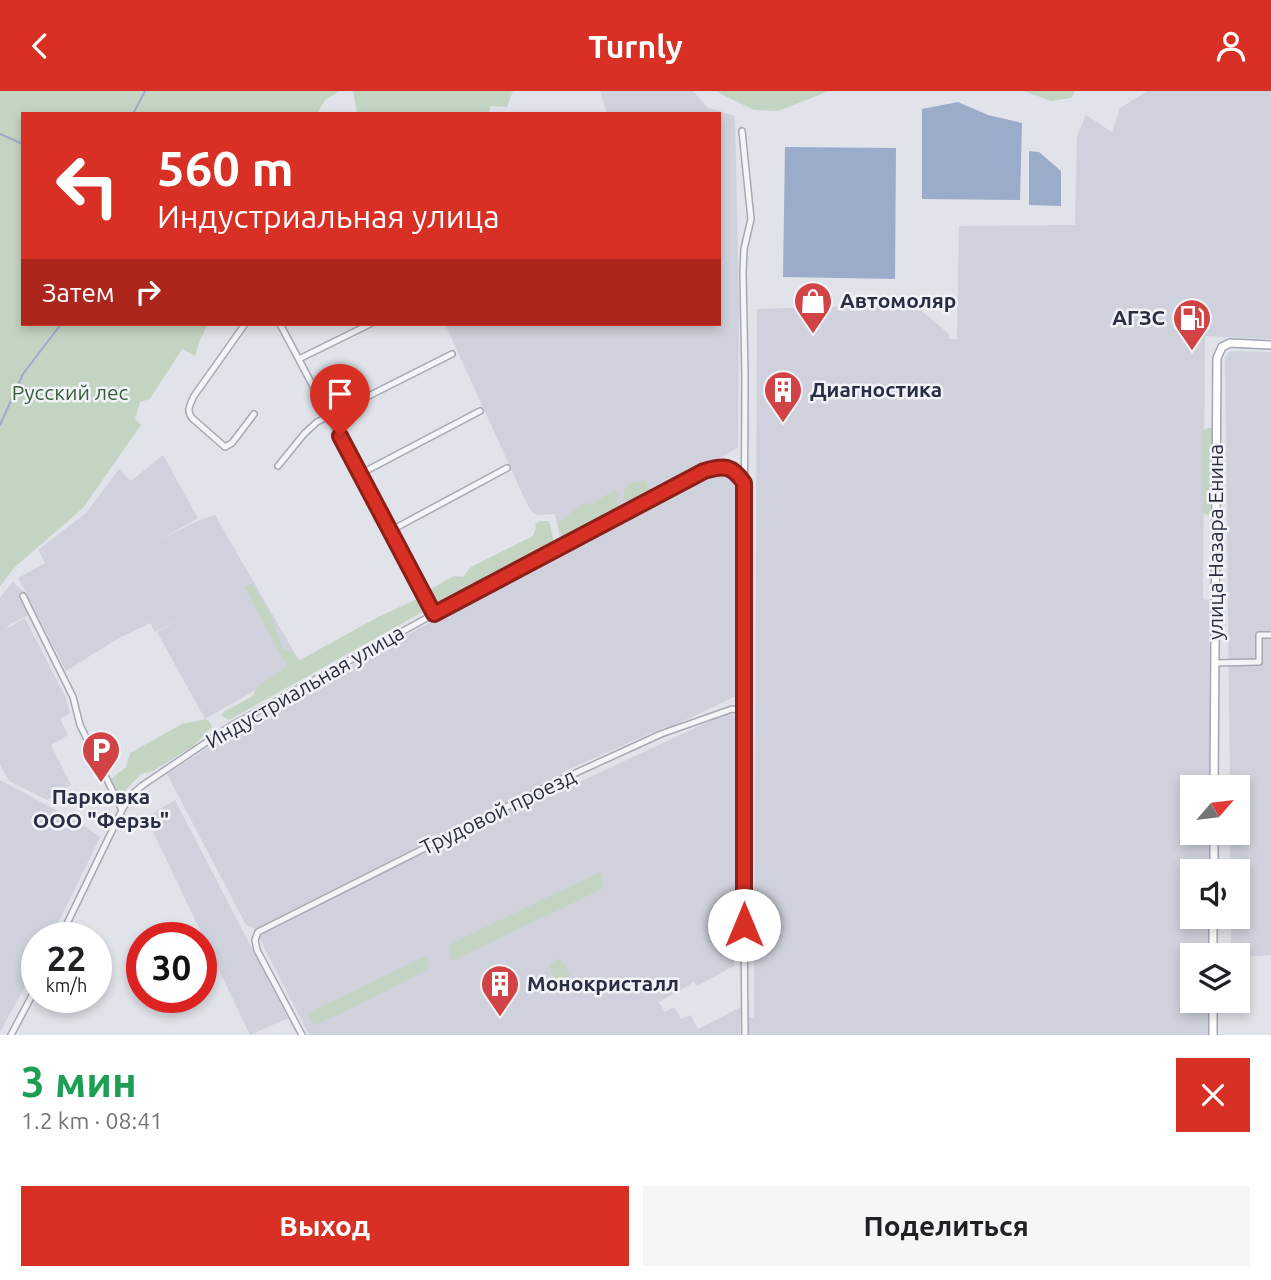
<!DOCTYPE html>
<html lang="ru">
<head>
<meta charset="utf-8">
<style>
	:root { --surface:#fff; --page:#f6f6f6; --text:#202124; --muted:#757577; --accent:#d93025 }
	body { margin:0; font-family:Ubuntu,sans-serif; background:var(--page); color:var(--text); height:100vh; display:flex; flex-direction:column; font-size:26px; white-space:nowrap }
	* { box-sizing:border-box; margin:0 }
	p { font-size:23px; color:var(--muted) }
	.icon { flex:none; width:38px; height:38px; fill:none; stroke:currentColor; stroke-width:2; stroke-linecap:round; stroke-linejoin:round }
	.map { position:relative; height:944px; overflow:hidden }
	.details { display:flex; flex-direction:column; background:var(--surface); flex:1 }
	.details>* { flex:none }
	.guide { position:absolute; left:21px; top:21px; width:700px; height:214px; border-radius:0px; box-shadow:0 4px 10px #0003; background:#d93025; color:#fff; overflow:hidden }
	.needle { width:46px; rotate:62deg }
	.buttons { position:absolute; left:1180px; top:684px; display:grid; gap:14px }
	.buttons a { display:grid; place-items:center; width:70px; height:70px; border-radius:0px; background:var(--surface); box-shadow:0 4px 10px #0003; font-size:35px }
	.speed { position:absolute; left:21px; top:831px; display:flex; gap:14px; font-size:35px; font-weight:700; text-align:center }
	.speed>* { display:grid; place-content:center; width:91px; height:91px; border-radius:50%; background:var(--surface); box-shadow:0 4px 10px #0003; line-height:1 }
	.speed small { font-size:18px; font-weight:400 }
	.speed .limit { border:10px solid #d22; background:#fff; color:#111 }
	.pin { position:absolute; display:grid; place-items:center; width:60px; height:60px; color:#fff; margin:-72px -30px; border-radius:50% 50% 50% 0; rotate:-45deg; box-shadow:0 0 7px #0007 }
	.pin .icon { rotate:45deg }
	.me { position:absolute; width:77px; margin:-38px; rotate:0deg; stroke-linejoin:round; filter:drop-shadow(0 0 5px #0008) }
	.turn { display:flex; align-items:center; gap:24px; height:147px; padding:0 21px; font-size:32px }
	.turn .icon { width:91px; height:91px; stroke-width:2.5 }
	.turn b { display:block; font-size:49px; line-height:60px }
	.then { display:flex; align-items:center; height:66px; padding:0 21px; background:#0003; gap:14px; font-size:26px }
	.round { display:grid; place-items:center; flex:none; width:74px; height:74px; border-radius:0px; background:var(--page) }
	.summary { display:flex; align-items:center; justify-content:space-between; height:119px; padding:0 21px }
	h1 { font-size:42px; font-weight:700; line-height:52px; color:#1e9e55 }
	.cta { display:flex; gap:14px; margin-top:auto; padding:14px 21px }
	.cta a { flex:1; height:80px; border-radius:0px; background:var(--accent); color:#fff; font-size:28px; font-weight:700; line-height:80px; text-align:center }
	.cta a+a { background:var(--page); color:var(--text) }
	header { display:flex; justify-content:space-between; align-items:center; height:91px; padding:0 21px; background:var(--accent); color:#fff; font-size:32px; font-weight:700 }
	.map>svg:first-child { display:block }
	.built { fill:#cfd2dc }
	.green { fill:#c4d4c2 }
	.water { fill:#9baccb }
	.lines { fill:none; stroke-linecap:round; stroke-linejoin:round }
	.stream { stroke:#9baccb; stroke-width:2 }
	.minor-casing { stroke:#a6a9b5; stroke-width:8 }
	.major-casing { stroke:#a0a6b6; stroke-width:10 }
	.minor { stroke:#f4f5f8; stroke-width:5 }
	.major { stroke:#fff; stroke-width:7 }
	.route-casing { stroke:#8d1f18; stroke-width:18 }
	.route { stroke:#d93025; stroke-width:12 }
	.labels { text-anchor:middle; stroke-width:5; stroke-linejoin:round; paint-order:stroke }
	.poi-label { font-size:21px; font-weight:bold; fill:#292f43; stroke:#f1f3f7; text-anchor:start }
	.park-label { font-size:21px; fill:#385f36; stroke:#f1f3f7 }
	.street-label { font-size:21px; fill:#292f43; stroke:#f1f3f7 }
</style>
</head>
<body>
<header><svg class="icon" aria-label="back" viewBox="0 0 24 24"><path d="M15 5l-7 7 7 7"/></svg>Turnly<svg class="icon" aria-label="person" viewBox="0 0 24 24"><circle cx="12" cy="8" r="4"/><path d="M4 21q1-7 8-7t8 7"/></svg></header>
<div class="map">
<svg width="1271" height="944" viewBox="0 0 1271 944">
	<rect width="100%" height="100%" fill="#e1e3ea"/>
	<path class="built" d="M600 0H693L708 17 735 25 739 214 738 357 561 451 555 423 538 424 532 421 528 415 445 233H719V23H607Z
		M1147 0H1271V248L1205 245 1203 508 1209 509 1210 696H1192V742H1210V780H1192V826H1209V864H1192V910H1209V944H749V927H754L757 218 860 215 917 216 949 243V248H957L959 135 1075 134 1077 45 1086 24 1112 41 1120 17Z
		M1230 260 1271 261V864H1263V865L1231 864V826H1237V780H1230V742H1237V696H1230L1225 267Z
		M163 364 198 427 160 449 197 430 215 424 301 573 205 628 157 541 180 528 155 541 150 532 117 548 66 580 18 487 45 472 38 459 86 422 119 378 131 390Z
		M716 382H725L732 387 738 400V604L667 638 665 636 567 679 575 693 723 624 731 623 738 628 734 875 697 895 694 891 659 911 665 921 674 916 681 928 691 924 698 938 741 916 740 944H309L254 837 246 834 167 683 233 640 281 613 663 404 694 389Z
		M13 491 24 501 19 507 28 524 10 533 6 538 25 527 66 607 70 622 60 628 68 644 51 654 71 694 47 709 9 690 0 673V506Z
		M0 689 80 732 100 746 51 847H37V874L0 941Z
		M175 709 288 927 250 944 146 726Z"/>
	<path class="green" d="M0 0H340L325 9 317 23H23V233H208L200 249 195 265 182 258 150 308 140 311 135 328 141 334 83 417 15 476 0 495Z
		M353 0H513L507 16 490 15 489 23H357Z
		M715 0H829L778 20 754 19Z
		M1024 0H1075L1071 7 1051 10Z
		M1208 337H1213L1212 421 1208 424 1203 422 1202 340Z
		M645 389 648 394V400L628 411 624 408V399L630 392Z
		M614 399 619 404 617 408 618 418 565 445 562 444 558 434C562 427 579 415 587 411L590 414Z
		M540 430H549L554 451 437 513 433 512 427 501 429 499 454 485 463 486 471 476 533 445 536 437 535 433Z
		M252 492 270 523 283 558 292 561 300 569 378 526 417 508C424 510 426 512 426 519L229 629 221 624 225 620 253 605 257 596 287 575 244 496Z
		M206 628 209 630 212 636 193 655 153 680 141 683 123 702 119 703 111 688 126 676 130 662 182 633Z
		M600 781 604 797 452 870 448 854Z
		M426 865 429 872 428 878 342 922 314 934 308 925 314 919Z
		M560 867 569 882 572 896 565 902 555 891 549 873Z"/>
	<path class="water" d="M958 11 988 24 1022 32 1020 109 922 108V18Z
		M785 56 896 57 895 188 783 186Z
		M1029 60 1039 61 1061 80V115L1029 114Z"/>
	<g class="lines">
		<path class="stream" d="M133 23 145 0
			M0 43 23 53
			M0 334 23 283 61 233"/>
		<defs>
			<path id="minor" d="M742 40 751 128 744 158 743 182 745 285 743 723 745 944
				M245 233 194 305C190 314 186 319 192 327L225 356 232 352 254 323
				M280 233 434 523
				M299 268 370 233
				M278 375 304 343 317 331 452 263
				M360 383 480 320
				M390 440 507 377
				M23 505 73 606 80 634 122 719
				M1215 572 1259 571V544H1271
				M60 847 122 719 130 705 143 694 229 636 434 523 704 380C724 374 732 374 744 392
				M11 944 37 895
				M302 944 257 859 255 849 258 841 556 691 661 643 732 618 744 620"/>
			<path id="major" d="M1214 696 1217 267 1222 256 1230 252 1271 254
				M1214 780V742
				M1213 864V826
				M1213 944V910"/>
		</defs>
		<use href="#minor" class="minor-casing"/>
		<use href="#major" class="major-casing"/>
		<use href="#minor" class="minor"/>
		<use href="#major" class="major"/>
	</g>
	<g class="lines">
		<defs>
			<path id="route" d="M340 345 434 523 704 380C724 374 732 374 744 392V834"/>
		</defs>
		<use href="#route" class="route-casing"/>
		<use href="#route" class="route"/>
	</g>
	<defs>
		<symbol id="shop-pin" viewBox="-11 -11 22 30"><path d="M0 17L-7.5 6A9.5 9.5 0 1 1 7.5 6Z" fill="#d24345" stroke="#f1f3f7"/><path d="M-5-2.5h2.3a2.7 3.5 0 0 1 5.4 0H5L5.5 6h-11ZM-1.5-2.5h3a1.5 2.3 0 0 0-3 0Z" fill="#fff"/></symbol>
		<symbol id="fuel-pin" viewBox="-11 -11 22 30"><path d="M0 17L-7.5 6A9.5 9.5 0 1 1 7.5 6Z" fill="#d24345" stroke="#f1f3f7"/><path d="M-5.5-6h7V0h2V4h1.3V-2.5L3-4.5l.8-.8L6-3V5H2.5V1h-1V6h-7ZM-4.2-4.7v3.2H.2V-4.7Z" fill="#fff"/></symbol>
		<symbol id="building-pin" viewBox="-11 -11 22 30"><path d="M0 17L-7.5 6A9.5 9.5 0 1 1 7.5 6Z" fill="#d24345" stroke="#f1f3f7"/><path d="M-4-6H4V6H1V3H-1V6H-4ZM-2.5-4.3h1.7v1.8h-1.7ZM.8-4.3h1.7v1.8H.8ZM-2.5-1h1.7V.8h-1.7ZM.8-1h1.7V.8H.8Z" fill="#fff"/></symbol>
		<symbol id="parking-pin" viewBox="-11 -11 22 30"><path d="M0 17L-7.5 6A9.5 9.5 0 1 1 7.5 6Z" fill="#d24345" stroke="#f1f3f7"/><path d="M-3.5-5.5H1a3.5 3.5 0 0 1 0 7H-1V5.5H-3.5ZM-1-3.4V-.6H.8a1.4 1.4 0 0 0 0-2.8Z" fill="#fff"/></symbol>
	</defs>
	<g fill-rule="evenodd">
		<use href="#shop-pin" x="791" y="188" width="44" height="60"/>
		<use href="#fuel-pin" x="1170" y="205" width="44" height="60"/>
		<use href="#building-pin" x="761" y="277" width="44" height="60"/>
		<use href="#parking-pin" x="79" y="637" width="44" height="60"/>
		<use href="#building-pin" x="478" y="871" width="44" height="60"/>
	</g>
	<g class="labels">
		<g class="poi-label">
			<text x="840" y="217">Автомоляр</text>
			<text x="1165" y="234" text-anchor="end">АГЗС</text>
			<text x="810" y="306">Диагностика</text>
			<text x="101" y="713" text-anchor="middle">Парковка<tspan x="101" dy="24">ООО "Ферзь"</tspan></text>
			<text x="527" y="900">Монокристалл</text>
		</g>
		<g class="park-label">
			<text x="70" y="309">Русский лес</text>
		</g>
		<g class="street-label">
			<text transform="translate(1216 451) rotate(-90)" y="7">улица Назара Енина</text>
			<text transform="translate(305 596) rotate(-30)" y="7">Индустриальная улица</text>
			<text transform="translate(498 721) rotate(-26)" y="7">Трудовой проезд</text>
		</g>
	</g>
</svg>
<div class="buttons">
<a><svg class="needle" viewBox="-14 -14 28 28"><path d="M0-13l5 13h-10z" fill="#e53935"/><path d="M0 13l5-13h-10z" fill="#757577"/></svg></a>
<a><svg class="icon" aria-label="sound" viewBox="0 0 24 24"><path d="M4 9h4l5-4v14l-5-4H4zM17 9q2 3 0 6"/></svg></a>
<a><svg class="icon" aria-label="layers" viewBox="0 0 24 24"><path d="M12 4l9 5-9 5-9-5zM3 14l9 5 9-5"/></svg></a>
</div>
<div class="speed"><div>22<small>km/h</small></div><div class="limit">30</div></div>
<div class="pin" style="left:340px;top:345px;background:#d93025"><svg class="icon" aria-label="arrive" viewBox="0 0 24 24"><path d="M6 21V4h12l-3 4 3 4H6"/></svg></div>
<svg class="me" style="left:744px;top:834px" viewBox="-20 -20 40 40"><circle r="19" fill="#fff"/><path d="M0-13L10 11 0 6-10 11z" fill="#d93025"/></svg>
<div class="guide">
<div class="turn"><svg class="icon" aria-label="left" viewBox="0 0 24 24"><path d="M17 20v-9H6M10 6l-5 5 5 5"/></svg><div><b>560 m</b>Индустриальная улица</div></div>
<div class="then">Затем<svg class="icon" aria-label="right" viewBox="0 0 24 24"><path d="M7 20v-9h11M14 6l5 5-5 5"/></svg></div>
</div>
</div>
<section class="details">
<div class="summary"><div><h1>3 мин</h1><p>1.2 km · 08:41</p></div><a class="round" style="background:#d93025;color:#fff"><svg class="icon" aria-label="close" viewBox="0 0 24 24"><path d="M6 6l12 12M18 6L6 18"/></svg></a></div>
<div class="cta"><a>Выход</a><a>Поделиться</a></div>
</section>
</body>
</html>
